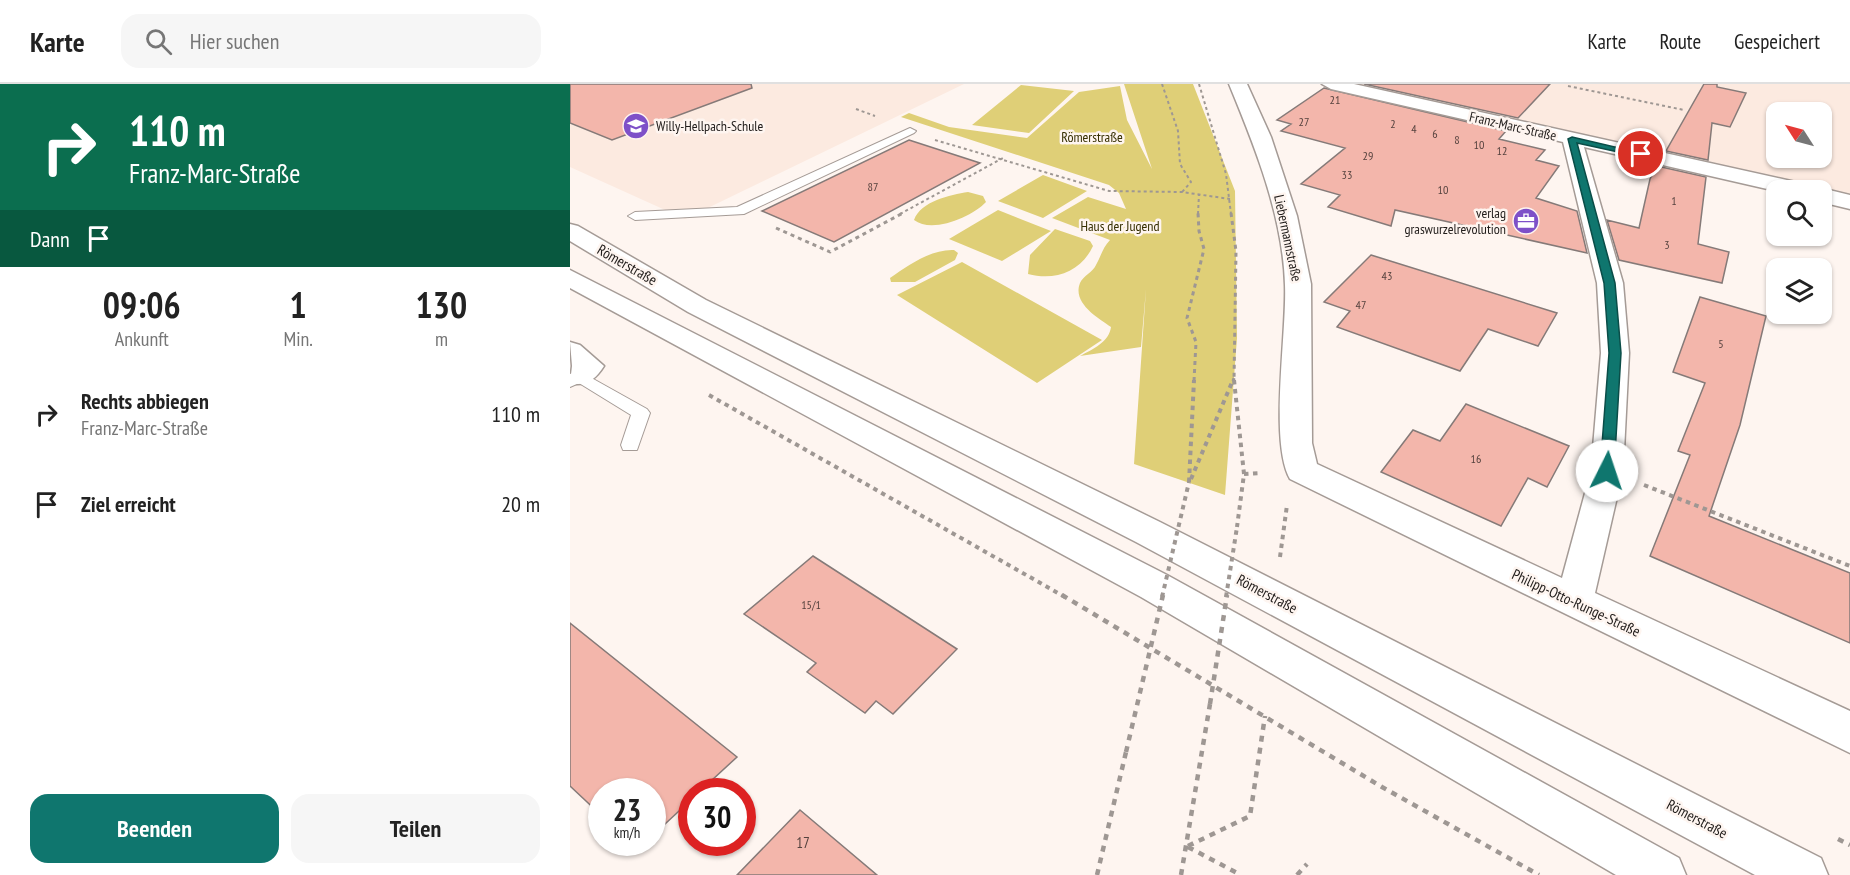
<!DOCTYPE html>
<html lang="de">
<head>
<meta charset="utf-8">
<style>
	:root { --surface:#fff; --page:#f6f6f6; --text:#222; --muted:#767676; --line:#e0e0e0; --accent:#0f766e }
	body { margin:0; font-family:"PT Sans Narrow",sans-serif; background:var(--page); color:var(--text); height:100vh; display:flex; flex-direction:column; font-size:22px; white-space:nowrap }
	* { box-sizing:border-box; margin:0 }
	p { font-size:20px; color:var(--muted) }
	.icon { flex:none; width:33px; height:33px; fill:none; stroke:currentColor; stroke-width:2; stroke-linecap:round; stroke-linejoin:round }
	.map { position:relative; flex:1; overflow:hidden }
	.details { display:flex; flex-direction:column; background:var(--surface); width:570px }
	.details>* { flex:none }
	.top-card { background:#0b6e4f; color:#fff; overflow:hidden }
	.needle { width:39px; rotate:306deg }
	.controls { position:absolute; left:1196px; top:18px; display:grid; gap:12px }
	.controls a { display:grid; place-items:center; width:66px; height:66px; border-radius:12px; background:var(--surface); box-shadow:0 2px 4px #0004; font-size:30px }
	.speed { position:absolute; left:18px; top:694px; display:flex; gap:12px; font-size:30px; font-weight:700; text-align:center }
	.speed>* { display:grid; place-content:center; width:78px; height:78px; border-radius:50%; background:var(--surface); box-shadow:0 2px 4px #0004; line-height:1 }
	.speed small { font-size:15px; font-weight:400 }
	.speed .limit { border:9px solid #d22; background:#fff; color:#111 }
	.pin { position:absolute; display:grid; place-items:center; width:51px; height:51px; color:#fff; margin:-26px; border:3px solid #fff; border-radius:50%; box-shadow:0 2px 6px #0007 }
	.me { position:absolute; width:66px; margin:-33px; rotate:4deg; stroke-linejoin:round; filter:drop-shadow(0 0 4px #0008) }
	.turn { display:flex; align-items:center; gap:21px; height:126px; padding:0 30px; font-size:27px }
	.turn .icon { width:78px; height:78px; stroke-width:2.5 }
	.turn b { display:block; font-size:42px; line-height:51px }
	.then { display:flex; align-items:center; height:57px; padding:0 30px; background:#0003; gap:12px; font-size:22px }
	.eta { display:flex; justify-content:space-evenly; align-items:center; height:102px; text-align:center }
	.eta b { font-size:36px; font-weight:700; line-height:42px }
	.cta { display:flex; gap:12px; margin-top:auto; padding:12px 30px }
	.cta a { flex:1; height:69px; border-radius:18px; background:var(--accent); color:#fff; font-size:24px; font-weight:700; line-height:69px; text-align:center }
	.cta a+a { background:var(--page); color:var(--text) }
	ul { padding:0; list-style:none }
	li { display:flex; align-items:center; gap:18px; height:90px; padding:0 30px }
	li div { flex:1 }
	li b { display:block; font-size:22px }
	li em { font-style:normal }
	header { display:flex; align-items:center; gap:36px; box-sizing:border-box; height:84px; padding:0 30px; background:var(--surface); border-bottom:2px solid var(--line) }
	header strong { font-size:28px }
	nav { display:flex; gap:33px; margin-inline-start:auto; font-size:21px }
	.search { width:420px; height:54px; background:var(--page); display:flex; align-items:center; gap:15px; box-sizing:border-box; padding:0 21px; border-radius:18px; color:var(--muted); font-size:22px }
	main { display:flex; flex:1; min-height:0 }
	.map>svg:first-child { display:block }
	.built { fill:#fceae0; fill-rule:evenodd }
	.green { fill:#dfcf77 }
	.building { fill:#f3b6ab; stroke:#857a78; stroke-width:1.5 }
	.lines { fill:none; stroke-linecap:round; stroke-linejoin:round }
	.service-casing { stroke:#a59b96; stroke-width:2 }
	.minor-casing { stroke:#a59b96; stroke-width:3 }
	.primary-casing { stroke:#a59b96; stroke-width:3 }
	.path-far3 { stroke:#9e9793; stroke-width:2; stroke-dasharray:3 3; stroke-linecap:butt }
	.path-far2 { stroke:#9e9793; stroke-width:3; stroke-dasharray:4 4; stroke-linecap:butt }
	.path-far1 { stroke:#9e9793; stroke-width:4; stroke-dasharray:4.5 4.5; stroke-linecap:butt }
	.path { stroke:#9e9793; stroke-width:4.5; stroke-dasharray:6 6; stroke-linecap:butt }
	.service { fill:#fff; fill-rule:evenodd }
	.minor { fill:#fff; fill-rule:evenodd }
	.primary { fill:#fff; fill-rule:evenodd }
	.path-bridge-far1 { stroke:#9e9793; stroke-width:4; stroke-dasharray:4.5 4.5; stroke-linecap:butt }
	.path-bridge { stroke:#9e9793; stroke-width:4.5; stroke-dasharray:6 6; stroke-linecap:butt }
	.route { fill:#0f766e; stroke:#0a4d48; stroke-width:1.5 }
	.labels { text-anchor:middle; stroke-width:5; stroke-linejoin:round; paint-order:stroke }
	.number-label { font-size:12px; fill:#55423e }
	.far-poi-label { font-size:14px; fill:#201c1a; stroke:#fef5f0; text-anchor:start }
	.far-street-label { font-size:14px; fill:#201c1a; stroke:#fef5f0 }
	.far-park-label { font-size:14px; fill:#362f02; stroke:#fef5f0 }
	.street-label { font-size:15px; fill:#201c1a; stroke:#fef5f0 }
	.near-number-label { font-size:15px; fill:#55423e }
</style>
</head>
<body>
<header>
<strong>Karte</strong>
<div class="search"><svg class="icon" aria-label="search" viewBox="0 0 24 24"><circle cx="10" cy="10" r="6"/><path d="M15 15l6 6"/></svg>Hier suchen</div>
<nav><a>Karte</a><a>Route</a><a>Gespeichert</a></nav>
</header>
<main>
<section class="details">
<div class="top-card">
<div class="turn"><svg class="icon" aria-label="right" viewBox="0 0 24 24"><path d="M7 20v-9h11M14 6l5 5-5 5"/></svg><div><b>110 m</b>Franz-Marc-Straße</div></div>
<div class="then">Dann<svg class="icon" aria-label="arrive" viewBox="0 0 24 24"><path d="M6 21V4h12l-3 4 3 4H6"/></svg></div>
</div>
<div class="eta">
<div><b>09:06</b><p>Ankunft</p></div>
<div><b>1</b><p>Min.</p></div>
<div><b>130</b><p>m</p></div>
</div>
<ul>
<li><svg class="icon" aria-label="right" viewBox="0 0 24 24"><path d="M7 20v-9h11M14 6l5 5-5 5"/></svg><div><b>Rechts abbiegen</b><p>Franz-Marc-Straße</p></div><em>110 m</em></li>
<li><svg class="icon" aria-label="arrive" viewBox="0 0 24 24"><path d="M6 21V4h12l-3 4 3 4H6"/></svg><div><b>Ziel erreicht</b></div><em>20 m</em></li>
</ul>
<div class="cta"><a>Beenden</a><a>Teilen</a></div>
</section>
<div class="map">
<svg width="1280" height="791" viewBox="0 0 1280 791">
	<rect width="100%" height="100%" fill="#fef5f0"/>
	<path class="built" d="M0 0H394L115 135 0 83Z
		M779 0H1280V113L1251 106ZM1206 28H1251V74H1206Z"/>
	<path class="green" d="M554 0H623L665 107 667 254 655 411 564 380 576 205 571 263 510 272C523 265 539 258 541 243 528 234 502 219 510 199 513 192 523 188 526 181 531 172 533 163 540 156L482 134 518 113 556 125 549 109 539 101 331 33 339 29 379 43 457 54 509 8 550 2 557 36 582 85Z
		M451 1 504 7 459 49 402 41Z
		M473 91 517 107 473 134 428 117Z
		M398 108 413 112 416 118C402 133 362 150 344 136 351 117 380 111 398 108Z
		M428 126 481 147 432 177 379 155Z
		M485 145 520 157 523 162C511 188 485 197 458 190L460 171Z
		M384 166 388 169 385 176 345 198H321L320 194C339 181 361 165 384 166Z
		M392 178 532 256 467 299 327 211Z"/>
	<path class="building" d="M0 0H181L182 4 42 56 0 39Z
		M794 0H980L948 34Z
		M1134 0H1147V3L1176 9 1160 43 1142 39 1138 76 1096 67Z
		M754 4 936 47 929 55 975 66 966 76 989 82 966 114 1007 127 1017 169 825 126 821 142 758 123 770 111 731 100 775 64 711 47 721 40 707 36Z
		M339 56 410 79 264 158 192 127Z
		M1087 82 1136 93 1128 160 1159 168 1152 199 1049 176 1037 136 1069 144 1080 95Z
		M801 171 987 229 968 262 918 245 890 287 767 243 780 227 754 218Z
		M1130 213 1196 232 1170 341 1139 432 1280 489V559L1080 472 1120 371 1108 367 1135 299 1103 288Z
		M896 320 999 362 977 403 958 394 931 442 811 388 843 346 870 357Z
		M243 472 387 565 323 630 306 617 295 629 237 588 246 579 174 530Z
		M0 539 167 673 129 708H122V715L82 752V708H32V732L0 702Z
		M230 726 307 791H167Z"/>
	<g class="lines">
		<defs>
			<path id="service" d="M340 44 346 47 344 49 174 130 65 136 58 132 65 128 167 123Z
				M9 287 77 325 80 329 67 366H53L51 361 61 331 9 299 0 303V290Z"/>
			<path id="minor" d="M659 0H677L701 53 727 132 741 200 742 359 747 380 992 494 1021 387 1031 269 1027 199 993 58 761 5 752 0H784L1239 101 1241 106 1206 107 1014 63 1053 199 1059 269 1053 387 1025 509 1280 627V669L720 395C699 358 717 249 715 201 713 132 685 63 659 0Z
				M1251 104 1280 111V125L1251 118V106H1243Z
				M0 258 10 261 34 282C26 295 16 303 0 299L2 282Z"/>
			<path id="primary" d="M0 140 8 142 136 216 590 438 1251 774 1258 791H1185L566 458 118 228 0 157Z
				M0 186 597 491 1109 774 1116 791H1046L571 513 0 204Z"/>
		</defs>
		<use href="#service" class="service-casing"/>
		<use href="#minor" class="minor-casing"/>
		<use href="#primary" class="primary-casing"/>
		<path class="path-far3" d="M592 0 608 47 610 80 621 98 612 108
			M629 0 656 90 661 130
			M998 2 1114 26
			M286 25 305 32
			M365 56 539 107 612 108 660 115
			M330 130 433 74
			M628 130 629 110"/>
		<path class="path-far2" d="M661 129 666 167 664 297
			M206 144 260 168 333 129
			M624 297 626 258 617 234 634 165 629 147 628 129
			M663 297 664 294"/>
		<path class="path-far1" d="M664 296 674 390 667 443
			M139 311 495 513
			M674 390 691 389
			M621 395 663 296
			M619 398 624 296
			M1074 401 1280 482
			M710 473 717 421"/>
		<path class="path" d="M492 511 812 703 969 791
			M1268 755 1280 761
			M618 762 680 732 695 632
			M618 763 671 791
			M527 791 556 668
			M611 791 640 620
			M727 791 737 780"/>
		<use href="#service" class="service"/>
		<use href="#minor" class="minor"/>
		<use href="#primary" class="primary"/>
		<path class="path-bridge-far1" d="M592 513 619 398
			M656 513 667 443"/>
		<path class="path-bridge" d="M640 620 657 511
			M556 668 593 511"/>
	</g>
	<path class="route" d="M1002 53 1075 70 1071 73 1007 59 1045 199 1051 269 1044 387 1037 392 1030 387 1039 269 1034 199 998 55Z"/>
	<defs>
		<symbol id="school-disc" viewBox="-11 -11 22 22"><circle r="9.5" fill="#7e50c8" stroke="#fef5f0"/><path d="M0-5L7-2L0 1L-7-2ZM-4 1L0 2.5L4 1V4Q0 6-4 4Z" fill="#fff"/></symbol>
		<symbol id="office-disc" viewBox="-11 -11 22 22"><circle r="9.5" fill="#7e50c8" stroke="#fef5f0"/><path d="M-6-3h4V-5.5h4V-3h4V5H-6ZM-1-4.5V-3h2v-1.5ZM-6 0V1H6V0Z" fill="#fff"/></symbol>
	</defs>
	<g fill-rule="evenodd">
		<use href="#school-disc" x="51" y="27" width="30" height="30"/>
		<use href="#office-disc" x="941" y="122" width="30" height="30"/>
	</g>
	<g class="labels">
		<g class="number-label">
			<text x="765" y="20">21</text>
			<text x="734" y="42">27</text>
			<text x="823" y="44">2</text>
			<text x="844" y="49">4</text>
			<text x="865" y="54">6</text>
			<text x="887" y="60">8</text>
			<text x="909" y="65">10</text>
			<text x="932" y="71">12</text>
			<text x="798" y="76">29</text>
			<text x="777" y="95">33</text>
			<text x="303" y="107">87</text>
			<text x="873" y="110">10</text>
			<text x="1104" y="121">1</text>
			<text x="1097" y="165">3</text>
			<text x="817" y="196">43</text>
			<text x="791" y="225">47</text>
			<text x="1151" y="264">5</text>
			<text x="906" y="379">16</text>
			<text x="241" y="525">15/1</text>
		</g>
		<g class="far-poi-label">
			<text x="86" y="47">Willy-Hellpach-Schule</text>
			<text x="936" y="134" text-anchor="end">verlag<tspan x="936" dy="16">graswurzelrevolution</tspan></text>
		</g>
		<g class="far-street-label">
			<text transform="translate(943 42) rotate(13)" y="5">Franz-Marc-Straße</text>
			<text transform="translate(718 154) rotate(78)" y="5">Liebermannstraße</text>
		</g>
		<g class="far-park-label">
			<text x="522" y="58">Römerstraße</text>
			<text x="550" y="147">Haus der Jugend</text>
		</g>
		<g class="street-label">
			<text transform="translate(57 181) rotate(30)" y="5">Römerstraße</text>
			<text transform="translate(697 510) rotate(28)" y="5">Römerstraße</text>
			<text transform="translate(1006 519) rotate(25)" y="5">Philipp-Otto-Runge-Straße</text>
			<text transform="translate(1127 735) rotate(28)" y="5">Römerstraße</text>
		</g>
		<g class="near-number-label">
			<text x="233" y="764">17</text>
		</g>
	</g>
</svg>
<div class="controls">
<a><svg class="needle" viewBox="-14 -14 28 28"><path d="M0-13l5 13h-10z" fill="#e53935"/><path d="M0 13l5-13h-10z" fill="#767676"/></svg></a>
<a><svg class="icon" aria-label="search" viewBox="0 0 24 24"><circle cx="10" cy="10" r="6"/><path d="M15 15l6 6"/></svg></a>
<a><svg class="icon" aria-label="layers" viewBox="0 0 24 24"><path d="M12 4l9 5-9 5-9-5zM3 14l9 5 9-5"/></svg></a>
</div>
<div class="speed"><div>23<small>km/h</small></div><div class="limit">30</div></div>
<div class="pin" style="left:1071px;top:70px;background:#d93025"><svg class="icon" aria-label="arrive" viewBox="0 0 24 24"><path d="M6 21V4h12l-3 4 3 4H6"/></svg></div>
<svg class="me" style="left:1037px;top:387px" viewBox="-20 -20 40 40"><circle r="19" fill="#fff"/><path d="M0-13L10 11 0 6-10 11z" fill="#0f766e"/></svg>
</div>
</main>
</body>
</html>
